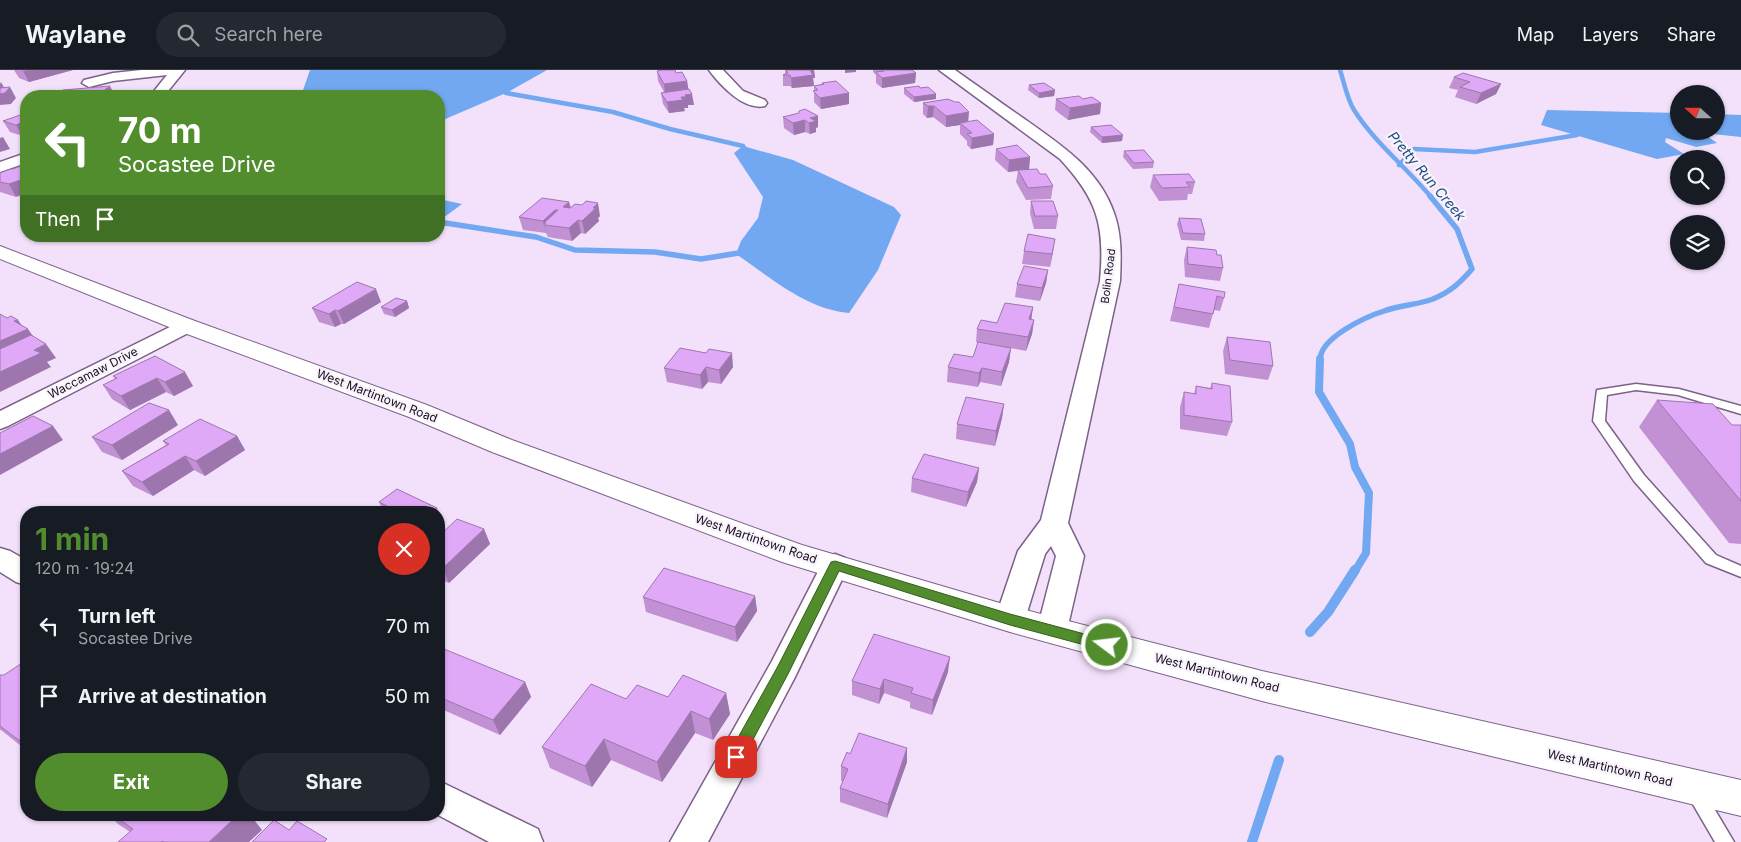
<!DOCTYPE html>
<html lang="en">
<head>
<meta charset="utf-8">
<style>
	:root { --surface:#171b24; --page:#242831; --text:#f1f3f6; --muted:#9ea1a6; --line:#363941; --accent:#518d2c }
	body { margin:0; font-family:Inter,sans-serif; background:var(--page); color:var(--text); height:100vh; display:flex; flex-direction:column; font-size:19px; white-space:nowrap }
	* { box-sizing:border-box; margin:0 }
	p { font-size:16px; color:var(--muted) }
	.icon { flex:none; width:28px; height:28px; fill:none; stroke:currentColor; stroke-width:2; stroke-linecap:round; stroke-linejoin:round }
	.map { position:relative; flex:1; overflow:hidden }
	.drawer { position:absolute; left:20px; top:436px; width:425px; height:315px; display:flex; flex-direction:column; background:var(--surface); border-radius:20px; box-shadow:0 1px 4px #0004 }
	.drawer>* { flex:none }
	.guide { position:absolute; left:20px; top:20px; width:425px; height:152px; border-radius:20px; box-shadow:0 1px 4px #0004; background:#518d2c; color:#fff; overflow:hidden }
	.needle { width:32px; rotate:291deg }
	.fabs { position:absolute; left:1670px; top:15px; display:grid; gap:10px }
	.fabs a { display:grid; place-items:center; width:55px; height:55px; border-radius:50%; background:var(--surface); box-shadow:0 1px 4px #0004; font-size:25px }
	.pin { position:absolute; display:grid; place-items:center; width:42px; height:42px; color:#fff; margin:-21px; border-radius:10px; box-shadow:0 2px 8px #0006 }
	.me { position:absolute; width:55px; margin:-28px; rotate:285deg; stroke-linejoin:round; filter:drop-shadow(0 0 4px #0008) }
	.turn { display:flex; align-items:center; gap:18px; height:105px; padding:0 15px; font-size:22px }
	.turn .icon { width:65px; height:65px; stroke-width:2.5 }
	.turn b { display:block; font-size:35px; line-height:42px }
	.then { display:flex; align-items:center; height:48px; padding:0 15px; background:#0003; gap:10px; font-size:19px }
	.round { display:grid; place-items:center; flex:none; width:52px; height:52px; border-radius:26px; background:var(--page) }
	.headline { display:flex; align-items:center; justify-content:space-between; height:85px; padding:0 15px }
	h1 { font-size:30px; font-weight:700; line-height:38px; color:var(--accent) }
	.action { display:flex; gap:10px; margin-top:auto; padding:10px 15px }
	.action a { flex:1; height:58px; border-radius:30px; background:var(--accent); color:#fff; font-size:20px; font-weight:700; line-height:58px; text-align:center }
	.action a+a { background:var(--page); color:var(--text) }
	ul { padding:0; list-style:none }
	li { display:flex; align-items:center; gap:15px; height:70px; padding:0 15px }
	li div { flex:1 }
	li b { display:block; font-size:19px }
	li em { font-style:normal }
	header { display:flex; align-items:center; gap:30px; box-sizing:border-box; height:70px; padding:0 25px; background:var(--surface); border-bottom:1px solid var(--line) }
	header strong { font-size:24px }
	nav { display:flex; gap:28px; margin-inline-start:auto; font-size:18px }
	.search { width:350px; height:45px; background:var(--page); display:flex; align-items:center; gap:12px; box-sizing:border-box; padding:0 18px; border-radius:28px; color:var(--muted); font-size:19px }
	.map>svg:first-child { display:block }
	.water { fill:#71a8f1 }
	.lines { fill:none; stroke-linecap:round; stroke-linejoin:round }
	.stream-far3 { stroke:#71a8f1; stroke-width:4.5 }
	.stream-far2 { stroke:#71a8f1; stroke-width:5.5 }
	.stream-far1 { stroke:#71a8f1; stroke-width:8 }
	.stream { stroke:#71a8f1; stroke-width:10 }
	.service-casing { stroke:#7c6188; stroke-width:3 }
	.minor-casing { stroke:#7c6188; stroke-width:3 }
	.secondary-casing { stroke:#7c6188; stroke-width:2 }
	.service { fill:#fff; fill-rule:evenodd }
	.minor { fill:#fff; fill-rule:evenodd }
	.secondary { fill:#fff; fill-rule:evenodd }
	.wall { fill:#c191d4 }
	.shaded-wall { fill:#9d76ad }
	.building { fill:#e0a9f7; stroke:#9d76ad }
	.route { fill:#518d2c; stroke:#355c1d }
	.labels { text-anchor:middle; stroke-width:4.5; stroke-linejoin:round; paint-order:stroke }
	.far-street-label { font-size:11px; fill:#180d1c; stroke:#f9f3fc }
	.street-label { font-size:12px; fill:#180d1c; stroke:#f9f3fc }
	.water-label { font-size:14px; font-style:italic; fill:#1d4b85; stroke:#f9f3fc }
</style>
</head>
<body>
<header>
<strong>Waylane</strong>
<div class="search"><svg class="icon" aria-label="search" viewBox="0 0 24 24"><circle cx="10" cy="10" r="6"/><path d="M15 15l6 6"/></svg>Search here</div>
<nav><a>Map</a><a>Layers</a><a>Share</a></nav>
</header>
<div class="map">
<svg width="1741" height="772" viewBox="0 0 1741 772">
	<rect width="100%" height="100%" fill="#f3e1fb"/>
	<path class="water" d="M310 0H547L506 23 443 50H439V26H286L302 23Z
		M1547 40 1679 43V61H1716V44L1741 45V67L1703 63 1717 73 1696 77 1666 68 1665 72 1684 84 1657 89 1541 55Z
		M743 76 793 90 894 137 901 145 878 200 849 243C806 239 770 207 736 184L741 171 758 148 763 127 734 83Z
		M439 129 462 134 439 151Z"/>
	<g class="lines">
		<path class="stream-far3" d="M1340 0C1344 12 1347 29 1354 40 1375 73 1406 97 1431 127
			M506 23 613 42 670 59 743 76 748 84
			M1399 95 1414 79 1475 82 1577 65"/>
		<path class="stream-far2" d="M439 152 536 167 575 180 655 182 701 189 745 182
			M1320 290C1320 268 1365 247 1384 241 1400 235 1417 235 1433 229 1450 222 1460 213 1472 199L1457 159 1430 126"/>
		<path class="stream-far1" d="M1320 289 1319 322 1350 374 1355 397 1369 423 1366 483 1355 501"/>
		<path class="stream" d="M1310 562 1328 542 1355 500
			M1252 772 1279 690"/>
		<defs>
			<path id="service" d="M1636 314 1679 319 1741 336V344L1678 325 1636 320 1607 325 1605 351 1644 405 1716 485 1741 496V507L1706 493 1634 411 1593 351 1597 320Z
				M1696 716 1702 718 1734 772H1715L1687 724 1690 718Z"/>
			<path id="minor" d="M141 0H185L164 26H150L167 5 113 11 89 17 82 13 84 10 113 3Z
				M709 0H723L743 21 765 30 767 33 765 36C744 41 720 15 709 0Z
				M939 0H955C978 16 1000 32 1023 48 1060 74 1099 99 1114 143 1122 165 1121 188 1120 211L1068 453 1084 486 1067 560 1063 569 1052 572 1041 569 1037 560 1056 486 1051 476 1045 484 1025 549 1021 557 1010 561 999 557 995 549 1018 481 1041 450 1100 211C1105 156 1098 130 1060 89Z
				M26 83V93L0 102V92Z
				M187 250 194 252 198 256 194 260 8 356 0 359V341L180 252Z
				M0 478 10 481 26 490V515L16 512 0 502Z
				M835 484 845 488 849 495 794 609 708 772H670L772 591 825 488Z
				M439 711 538 759 543 772H489L438 745Z"/>
			<path id="secondary" d="M0 176 195 251 427 335 512 370 802 475 1010 536 1262 601 1741 710V746L1262 631 1010 562 782 492 492 382 409 347 179 261 0 189Z"/>
		</defs>
		<use href="#service" class="service-casing"/>
		<use href="#minor" class="minor-casing"/>
		<use href="#secondary" class="secondary-casing"/>
		<use href="#service" class="service"/>
		<use href="#minor" class="minor"/>
		<use href="#secondary" class="secondary"/>
	</g>
	<path class="wall" d="M14 0H73L29 12 19 8Z
		M785 0H814L815 8H813L814 16 822 15V13L849 23V34L821 39 814 32V16L792 18 790 16H783V5L785 4Z
		M873 0H912L916 3 915 13 882 18 876 13V5L873 2Z
		M657 1 676 3 687 11 688 19 694 35H688V38H684L685 41 669 43 663 34 661 23 664 22 658 11Z
		M1454 7 1501 14 1496 24 1476 34 1455 27 1458 20 1449 18Z
		M1029 15 1055 20 1054 26 1039 28 1028 20Z
		M904 18 936 29 914 32 904 24Z
		M948 29 968 52 994 64 993 75 971 79 967 75V71L960 64V55L946 57 933 47 927 48 923 44V33Z
		M1056 29H1083L1101 33 1100 44 1068 50 1055 40Z
		M799 41 818 57 816 58V62L810 64 805 62 794 65 784 58 783 47 799 43Z
		M26 43V65L23 66 10 62 3 51Z
		M1091 57 1122 71 1102 73 1090 62Z
		M996 79 1030 87 1029 99 1040 104 1053 116 1051 129 1026 130 1016 112 1018 101 1008 102 995 90Z
		M1124 81 1154 92 1153 98 1133 99 1123 87Z
		M13 99 16 127 0 122V103Z
		M1153 105 1195 112 1192 124H1188L1187 130 1159 131 1150 117Z
		M1031 131 1058 146 1056 159H1034L1030 143Z
		M569 132 571 138 600 146 598 148 599 151 585 164 581 163 572 171 548 167 546 163 523 160 519 147Z
		M1179 148 1205 164 1204 171 1181 170 1177 154Z
		M1187 177 1217 185 1223 198 1220 211 1185 207 1184 190Z
		M1024 181 1053 182 1050 197 1022 194Z
		M1048 200 1046 213 1040 231 1015 227 1017 214Z
		M1179 214 1224 228 1220 241 1214 240 1209 258 1170 251Z
		M407 231 409 238 395 247 384 244 381 237Z
		M381 232 344 254H341L335 257 319 252 312 238Z
		M1033 237 1031 250H1034L1032 264 1026 281 1011 278 1009 292 1001 316 980 312 978 317 947 312 948 297 973 287 978 273 976 272 977 259 997 253Z
		M1227 267 1273 296 1268 310 1225 304 1223 281Z
		M155 286 193 316 174 326 166 322 130 340 112 329 103 315 115 309 113 306Z
		M733 297 721 314 708 312 702 319 667 312 664 298Z
		M1212 313 1232 352 1227 366 1180 359V337L1184 322 1194 324 1196 316 1210 318Z
		M1657 330 1732 355H1741V474L1729 473 1639 357Z
		M1004 334 1002 348 995 376 956 369 957 354Z
		M178 355 122 390 102 382 92 367Z
		M237 366 245 380 205 406 194 400 153 426 133 416 122 401 166 375 163 371Z
		M979 398 977 412 966 437 911 422 912 408Z
		M379 432 443 453 383 441Z
		M484 459 490 474 449 513 439 509V466Z
		M755 526 757 541 737 572 646 542 643 527Z
		M439 585 525 612 531 627 500 665 439 638Z
		M26 592V680L1 660H0V605H4Z
		M948 602 932 645 910 638V632L884 623 879 634 852 625V611Z
		M726 623 730 644 713 670 695 663 662 712 611 690 592 717 550 698 542 677 626 629 668 627Z
		M850 684 907 692 887 748 840 732V718L843 711H841V696Z
		M109 745H250L262 760 130 762 118 754Z"/>
	<path class="shaded-wall" d="M28 0H73L29 12 23 1Z
		M808 0H814L815 8H813L814 16 792 18 791 8Z
		M845 0H856V2L845 3Z
		M916 3 915 13 882 18V8Z
		M687 11 689 22 665 25 664 14Z
		M1 12 6 21 10 17 16 28 11 34 0 35V14Z
		M1501 14 1496 24 1476 34 1481 23Z
		M110 16 115 26H98V25Z
		M1055 20 1054 26 1039 28V23Z
		M849 23V34L821 39 820 28Z
		M692 24 694 35H688V38H684L685 41 669 43 667 32 681 27 685 25Z
		M936 24V29L914 32V27Z
		M1101 33 1100 44 1068 50 1070 38Z
		M928 36H934L933 47 927 48Z
		M969 42 968 54 960 53V55L946 57V46Z
		M818 46V57L816 58V62L810 64 809 53 810 48Z
		M805 50V62L794 65 793 53Z
		M26 51V65L23 66 16 55Z
		M994 64 993 75 971 79 972 68Z
		M1123 65 1122 71 1102 73V67Z
		M3 67 10 79 0 82V68Z
		M1030 87 1029 99 1008 102 1009 90Z
		M26 108V123L16 127 9 114Z
		M569 132 572 144 563 137Z
		M598 133 600 146 598 148 599 151 585 164 582 151 593 138Z
		M555 140 558 152 544 153 546 163 543 151Z
		M578 150 581 163 572 171 569 158Z
		M1055 169 1053 182 1050 197 1052 184Z
		M1048 200 1046 213 1040 231 1042 218Z
		M376 219 381 232 344 254 338 241Z
		M407 231 409 238 395 247 392 240Z
		M1033 237 1031 251 1029 249Z
		M335 240 341 254 335 257 329 244Z
		M18 250 25 260 28 259 38 273 0 279V271L14 251Z
		M1034 250 1032 264 1026 281 1028 267Z
		M46 274 56 288 47 292 51 297 0 322V302L34 280Z
		M1011 278 1009 292 1001 316 1002 302Z
		M732 283 733 297 721 314 719 300Z
		M706 297 708 312 702 319 700 305Z
		M982 298 980 312 978 317 979 303Z
		M185 302 193 316 174 326 165 312Z
		M157 308 166 322 130 340 121 326Z
		M1004 334 1002 348 995 376 996 361Z
		M169 340 178 355 122 390 112 375Z
		M53 356 63 370 0 405V384Z
		M237 366 245 380 205 406 196 391Z
		M185 386 194 400 153 426 142 412Z
		M979 398 977 412 966 437 968 422Z
		M437 438 443 453 439 456V442H431Z
		M484 459 490 474 449 513 443 498Z
		M755 526 757 541 737 572 735 557Z
		M950 587 948 602 932 645 933 630Z
		M884 609V623L879 634 880 619Z
		M525 612 531 627 500 665 493 650Z
		M726 623 730 644 713 670 709 649Z
		M691 641 695 663 662 712 657 692Z
		M604 669 611 690 592 717 585 696Z
		M907 678V692L887 748 888 734Z
		M238 745H250L262 760 249 772H209Z"/>
	<path class="building" d="M662 0H675L676 3 682 2 687 11 664 14 657 1Z
		M786 0H810L813 5 791 8 790 5H783L788 3Z
		M883 0H912L916 3 882 8 876 2 884 1Z
		M1463 3 1501 14 1481 23 1460 17 1470 12 1454 7Z
		M836 11 849 23 820 28 813 21 818 20 814 16 824 14 822 13Z
		M1044 13 1055 20 1039 23 1029 15Z
		M110 16 98 25 54 26 63 20Z
		M919 16 920 18 928 17 936 24 914 27 904 18Z
		M10 17 5 23 0 24V18Z
		M689 19 692 24 685 25 686 27H681L683 30 667 32 661 23Z
		M1079 26 1083 29 1092 27 1101 33 1070 38 1056 29Z
		M948 29 955 32H959L969 42 946 46 934 36H928L923 33Z
		M805 39 818 46 810 48 816 51 809 53 805 50 793 53 783 47 799 43V41Z
		M26 43V51L16 55 3 51Z
		M977 50 994 64 972 68 967 64 972 63 960 53Z
		M1111 55 1123 65 1102 67 1091 57Z
		M1017 75 1030 87 1009 90 996 79Z
		M1144 80 1154 92 1134 93 1124 81Z
		M26 94V108L9 114 0 112V103L11 99H13Z
		M1037 99 1040 104H1046L1053 116 1028 118 1018 100Z
		M1189 104 1195 112H1186L1190 117 1162 118 1153 105Z
		M542 128 569 132 563 137 570 138 575 134 582 135 586 131 598 133 593 138H596L582 151 578 150 569 158 545 155 546 153H544L558 140H555L543 151 519 147Z
		M1031 131H1053L1058 146H1035Z
		M1179 148 1201 149 1205 164 1183 163Z
		M1028 164 1055 169 1052 184 1024 181Z
		M1187 177 1216 180 1217 185H1221L1223 198 1188 194Z
		M1024 196 1048 200 1042 218 1017 214Z
		M357 212 376 219 338 241 335 240 329 244 312 238Z
		M1179 214 1225 222 1224 228 1217 226 1213 244 1174 237Z
		M396 228 407 231 392 240 381 237Z
		M1005 233 1033 237 1029 249 1034 250 1028 267 977 259 981 250 997 253Z
		M0 244 7 248 11 246 18 250 14 251 28 259 0 271Z
		M31 265 46 274 34 280 41 283 0 302V279Z
		M1227 267 1270 272 1273 296 1230 290Z
		M978 272 1011 278 1002 302 982 298 979 303 948 297 954 284 973 287Z
		M680 278 706 283 709 279 732 283 719 300 706 297 700 305 664 298Z
		M155 286 185 302 165 312 157 308 121 326 103 315 117 308 113 306Z
		M1212 313 1230 316 1232 352 1184 345V322L1196 324V316L1212 319Z
		M966 327 1004 334 996 361 957 354Z
		M1657 330 1713 334 1732 355H1741V431Z
		M149 333 169 340 112 375 92 367Z
		M33 346 53 356 0 384V363Z
		M200 349 237 366 196 391 185 386 142 412 122 401 169 374 163 371Z
		M924 384 979 398 968 422 912 408Z
		M397 419 437 438 431 442H381L389 437 379 432Z
		M457 449 484 459 443 498 439 497V466Z
		M664 498 755 526 735 557 643 527Z
		M874 564 950 587 933 630 911 623 913 618 884 609 880 619 852 611Z
		M444 579 525 612 493 650 439 627V585Z
		M25 591 26 592V673L24 674 0 656V605H4Z
		M683 605 726 623 709 649 691 641 657 692 604 669 585 696 542 677 591 614 626 629 637 615 668 627Z
		M859 663 907 678 888 734 840 718 848 699 841 696 847 682 850 684Z
		M113 745H238L209 772H164L162 771V772H118L133 759Z
		M274 750 289 760 297 751 327 769 324 772H252Z"/>
	<path class="route" d="M835 491 1010 544 1107 570 1112 571 1114 575 1112 579 1107 581 1010 555 839 501 788 604 741 692 736 694 730 692 728 687 730 682 778 596 829 496 831 492Z"/>
	<g class="labels">
		<g class="far-street-label">
			<text transform="translate(1108 206) rotate(-83)" y="4">Bolin Road</text>
		</g>
		<g class="street-label">
			<text transform="translate(93 303) rotate(-27)" y="4">Waccamaw Drive</text>
			<text transform="translate(377 326) rotate(21)" y="4">West Martintown Road</text>
			<text transform="translate(756 469) rotate(19)" y="4">West Martintown Road</text>
			<text transform="translate(1217 603) rotate(14)" y="4">West Martintown Road</text>
			<text transform="translate(1610 698) rotate(13)" y="4">West Martintown Road</text>
		</g>
		<g class="water-label">
			<text transform="translate(1427 106) rotate(50)" y="5">Pretty Run Creek</text>
		</g>
	</g>
</svg>
<div class="fabs">
<a><svg class="needle" viewBox="-14 -14 28 28"><path d="M0-13l5 13h-10z" fill="#e53935"/><path d="M0 13l5-13h-10z" fill="#9ea1a6"/></svg></a>
<a><svg class="icon" aria-label="search" viewBox="0 0 24 24"><circle cx="10" cy="10" r="6"/><path d="M15 15l6 6"/></svg></a>
<a><svg class="icon" aria-label="layers" viewBox="0 0 24 24"><path d="M12 4l9 5-9 5-9-5zM3 14l9 5 9-5"/></svg></a>
</div>
<div class="pin" style="left:736px;top:687px;background:#d93025"><svg class="icon" aria-label="arrive" viewBox="0 0 24 24"><path d="M6 21V4h12l-3 4 3 4H6"/></svg></div>
<svg class="me" style="left:1107px;top:575px" viewBox="-20 -20 40 40"><circle r="17" fill="#518d2c" stroke="#fff" stroke-width="3"/><path d="M0-11L8 9 0 5-8 9z" fill="#fff"/></svg>
<div class="guide">
<div class="turn"><svg class="icon" aria-label="left" viewBox="0 0 24 24"><path d="M17 20v-9H6M10 6l-5 5 5 5"/></svg><div><b>70 m</b>Socastee Drive</div></div>
<div class="then">Then<svg class="icon" aria-label="arrive" viewBox="0 0 24 24"><path d="M6 21V4h12l-3 4 3 4H6"/></svg></div>
</div>
<section class="drawer">
<div class="headline"><div><h1>1 min</h1><p>120 m · 19:24</p></div><a class="round" style="background:#d93025;color:#fff"><svg class="icon" aria-label="close" viewBox="0 0 24 24"><path d="M6 6l12 12M18 6L6 18"/></svg></a></div>
<ul>
<li><svg class="icon" aria-label="left" viewBox="0 0 24 24"><path d="M17 20v-9H6M10 6l-5 5 5 5"/></svg><div><b>Turn left</b><p>Socastee Drive</p></div><em>70 m</em></li>
<li><svg class="icon" aria-label="arrive" viewBox="0 0 24 24"><path d="M6 21V4h12l-3 4 3 4H6"/></svg><div><b>Arrive at destination</b></div><em>50 m</em></li>
</ul>
<div class="action"><a>Exit</a><a>Share</a></div>
</section>
</div>
</body>
</html>
